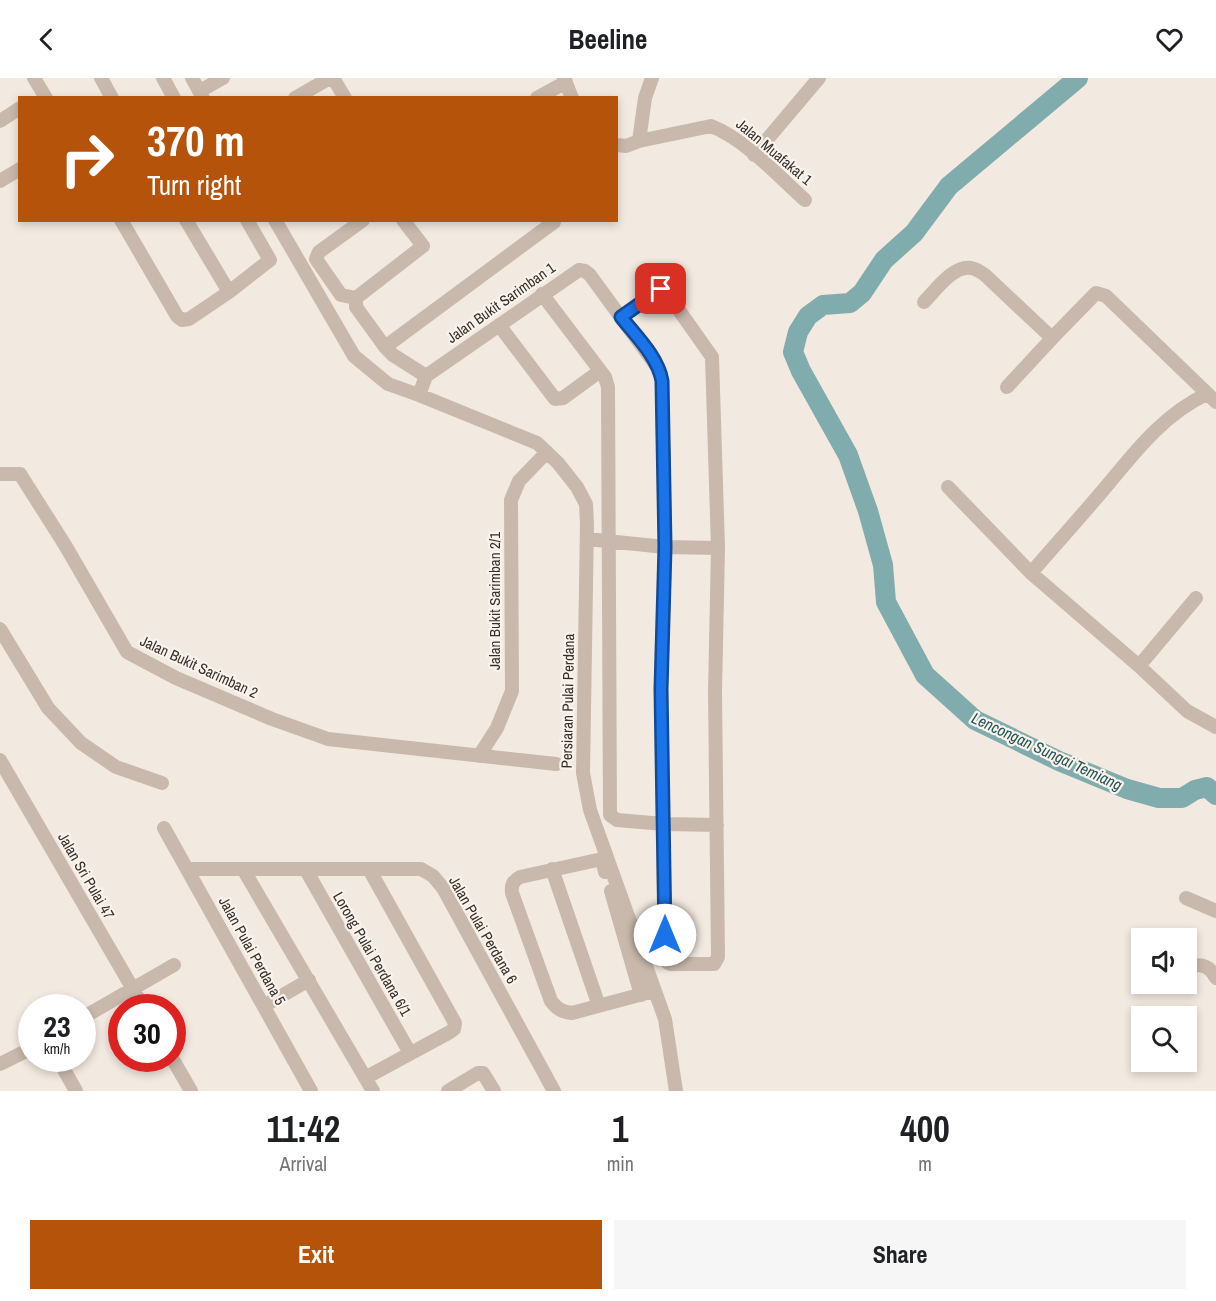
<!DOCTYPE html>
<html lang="en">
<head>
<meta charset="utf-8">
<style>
	:root { --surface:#fff; --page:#f6f6f6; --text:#202124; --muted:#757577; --accent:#b45309 }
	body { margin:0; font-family:"Archivo Narrow",sans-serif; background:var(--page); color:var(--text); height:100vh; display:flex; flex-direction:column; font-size:22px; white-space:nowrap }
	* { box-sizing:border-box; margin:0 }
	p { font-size:20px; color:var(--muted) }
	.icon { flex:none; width:33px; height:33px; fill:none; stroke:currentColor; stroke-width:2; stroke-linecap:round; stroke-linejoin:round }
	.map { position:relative; height:1013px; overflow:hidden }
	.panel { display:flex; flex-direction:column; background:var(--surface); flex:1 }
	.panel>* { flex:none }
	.banner { position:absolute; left:18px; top:18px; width:600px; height:126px; border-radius:0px; box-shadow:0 3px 9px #0003; background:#b45309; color:#fff; overflow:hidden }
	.fabs { position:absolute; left:1131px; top:850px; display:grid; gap:12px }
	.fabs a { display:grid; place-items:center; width:66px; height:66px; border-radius:0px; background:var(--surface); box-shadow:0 3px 9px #0003; font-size:30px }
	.speed { position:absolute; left:18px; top:916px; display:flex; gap:12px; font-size:30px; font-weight:700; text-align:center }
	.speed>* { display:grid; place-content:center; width:78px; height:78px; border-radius:50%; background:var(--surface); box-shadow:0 3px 9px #0003; line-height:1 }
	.speed small { font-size:15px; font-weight:400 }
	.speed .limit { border:9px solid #d22; background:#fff; color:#111 }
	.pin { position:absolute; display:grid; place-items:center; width:51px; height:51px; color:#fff; margin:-26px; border-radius:12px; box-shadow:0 3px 9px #0006 }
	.me { position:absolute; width:66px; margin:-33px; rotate:0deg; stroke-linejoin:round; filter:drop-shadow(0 0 4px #0008) }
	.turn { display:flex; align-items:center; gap:21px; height:126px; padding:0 30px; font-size:27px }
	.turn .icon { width:78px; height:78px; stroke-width:2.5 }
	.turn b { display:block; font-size:42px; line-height:51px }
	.eta { display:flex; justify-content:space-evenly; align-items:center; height:102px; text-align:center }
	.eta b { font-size:36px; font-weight:700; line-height:42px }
	.action { display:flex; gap:12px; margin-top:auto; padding:12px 30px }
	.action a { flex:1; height:69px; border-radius:0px; background:var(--accent); color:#fff; font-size:24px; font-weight:700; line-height:69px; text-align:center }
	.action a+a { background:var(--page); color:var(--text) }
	header { display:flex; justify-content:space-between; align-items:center; height:78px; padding:0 30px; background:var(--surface); font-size:27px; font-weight:700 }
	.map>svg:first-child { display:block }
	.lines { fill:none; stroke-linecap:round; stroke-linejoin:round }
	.river { stroke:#81acad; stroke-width:20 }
	.minor { stroke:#c9b9ac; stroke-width:14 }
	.route-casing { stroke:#114b97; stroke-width:15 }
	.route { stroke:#1a73e8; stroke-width:10 }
	.labels { text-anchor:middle; stroke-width:4.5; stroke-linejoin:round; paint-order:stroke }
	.street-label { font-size:15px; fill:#382f2b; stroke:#f9f3ec }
	.water-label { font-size:16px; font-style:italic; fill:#235457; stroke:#f9f3ec }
</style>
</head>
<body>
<header><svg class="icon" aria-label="back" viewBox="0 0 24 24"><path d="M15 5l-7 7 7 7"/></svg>Beeline<svg class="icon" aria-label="heart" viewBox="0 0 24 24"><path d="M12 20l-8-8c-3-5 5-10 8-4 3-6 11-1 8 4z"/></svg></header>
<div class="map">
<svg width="1216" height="1013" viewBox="0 0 1216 1013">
	<rect width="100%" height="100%" fill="#f2e9e0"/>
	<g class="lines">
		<path class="river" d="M1078 0 949 108 914 155 884 182 862 215 850 225 823 227 808 238 798 254 793 274 801 293 848 377 868 433 883 487 886 524 925 597 975 642 1059 683 1127 711 1159 720H1182L1195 712 1207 709 1216 717"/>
		<path class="minor" d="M34 0 46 20
			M101 0 112 20
			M163 0 174 20
			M192 0 203 20
			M333 0 345 20
			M564 0 572 20
			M200 13 223 0
			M295 20 330 0
			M537 20 566 4
			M0 43 20 30
			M639 63 645 20 652 0
			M616 67 626 68 639 63 711 48C745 61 778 98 805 122
			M754 77 819 0
			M0 103 20 91
			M121 142 177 238 182 242 189 241 229 214 270 182 247 142
			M186 142 229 214
			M275 142 354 278 388 306 419 317 537 365 558 385 577 409 586 426 587 446 583 695 590 732 665 941 676 1013
			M403 142 423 168 356 220V229L385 269 393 277 426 298
			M542 216 605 299 608 309 610 737 617 742 664 746 717 747
			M356 220 341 217 316 181 319 174 363 142
			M924 224C935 213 953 187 971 190 976 191 981 194 985 197L1052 260
			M499 247 555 321 563 320 600 293
			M385 269 554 144
			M1007 309 1057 255 1096 215 1106 218 1216 324
			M419 317 426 298 579 192 585 193 590 197 660 293 662 303 665 469 661 611 665 879 668 885 671 886H714L718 879 715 614 718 470 712 279 664 211 658 212 621 239
			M0 396H20L65 467 127 574 176 600 272 641 328 661 556 686
			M948 409 1031 495 1139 588 1187 633 1216 649
			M587 461 665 469 718 470
			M1031 495C1057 465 1084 435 1110 404 1138 370 1166 335 1207 316
			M0 551 48 630 81 665 116 689 162 705
			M1139 588 1196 520
			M479 678 497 650 512 613 511 422 519 403 547 374
			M0 682 144 930
			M164 750 311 1013
			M188 791H421L433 798 443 810 554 1013
			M243 791 373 1013
			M552 791 599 928
			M306 792 410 975
			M605 794 602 781 520 799C513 803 511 807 512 815L551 923C557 931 562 934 572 935L654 913
			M611 813 641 917
			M1186 820 1216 833
			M1186 891C1200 884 1209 887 1216 900
			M264 928 309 902
			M82 940 174 887
			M172 980 191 1013
			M58 981 76 1013
			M0 986 32 970
			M365 1000 450 954 454 951 455 945 369 791
			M448 1013 478 995H483L494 1013"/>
	</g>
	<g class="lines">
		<defs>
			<path id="route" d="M661 211 621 239C636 258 658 279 662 303L665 469 661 611 665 857"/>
		</defs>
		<use href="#route" class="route-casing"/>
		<use href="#route" class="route"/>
	</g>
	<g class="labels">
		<g class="street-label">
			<text transform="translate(774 74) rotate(40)" y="5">Jalan Muafakat 1</text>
			<text transform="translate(501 225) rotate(-35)" y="5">Jalan Bukit Sarimban 1</text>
			<text transform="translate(495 523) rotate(-90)" y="5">Jalan Bukit Sarimban 2/1</text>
			<text transform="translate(199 589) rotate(25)" y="5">Jalan Bukit Sarimban 2</text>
			<text transform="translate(568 623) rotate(-89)" y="5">Persiaran Pulai Perdana</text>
			<text transform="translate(86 798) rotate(60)" y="5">Jalan Sri Pulai 47</text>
			<text transform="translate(483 852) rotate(60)" y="5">Jalan Pulai Perdana 6</text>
			<text transform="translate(252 873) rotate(61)" y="5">Jalan Pulai Perdana 5</text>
			<text transform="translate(372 876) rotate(60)" y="5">Lorong Pulai Perdana 6/1</text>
		</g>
		<g class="water-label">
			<text transform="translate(1047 673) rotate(25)" y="6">Lencongan Sungai Temiang</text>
		</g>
	</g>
</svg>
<div class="fabs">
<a><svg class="icon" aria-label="sound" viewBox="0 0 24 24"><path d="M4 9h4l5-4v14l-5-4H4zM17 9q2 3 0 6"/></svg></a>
<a><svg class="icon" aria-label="search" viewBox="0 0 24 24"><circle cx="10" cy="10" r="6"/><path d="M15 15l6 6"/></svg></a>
</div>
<div class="speed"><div>23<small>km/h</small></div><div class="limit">30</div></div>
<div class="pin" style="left:661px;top:211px;background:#d93025"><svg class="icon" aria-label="arrive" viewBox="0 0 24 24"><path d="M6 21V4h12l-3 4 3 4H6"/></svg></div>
<svg class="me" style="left:665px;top:857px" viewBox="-20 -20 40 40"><circle r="19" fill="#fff"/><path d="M0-13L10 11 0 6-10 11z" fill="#1a73e8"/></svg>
<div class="banner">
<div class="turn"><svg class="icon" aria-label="right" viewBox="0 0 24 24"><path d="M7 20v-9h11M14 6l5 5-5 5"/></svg><div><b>370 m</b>Turn right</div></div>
</div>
</div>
<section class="panel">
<div class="eta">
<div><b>11:42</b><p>Arrival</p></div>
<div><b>1</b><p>min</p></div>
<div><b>400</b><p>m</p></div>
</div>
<div class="action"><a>Exit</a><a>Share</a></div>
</section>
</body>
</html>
